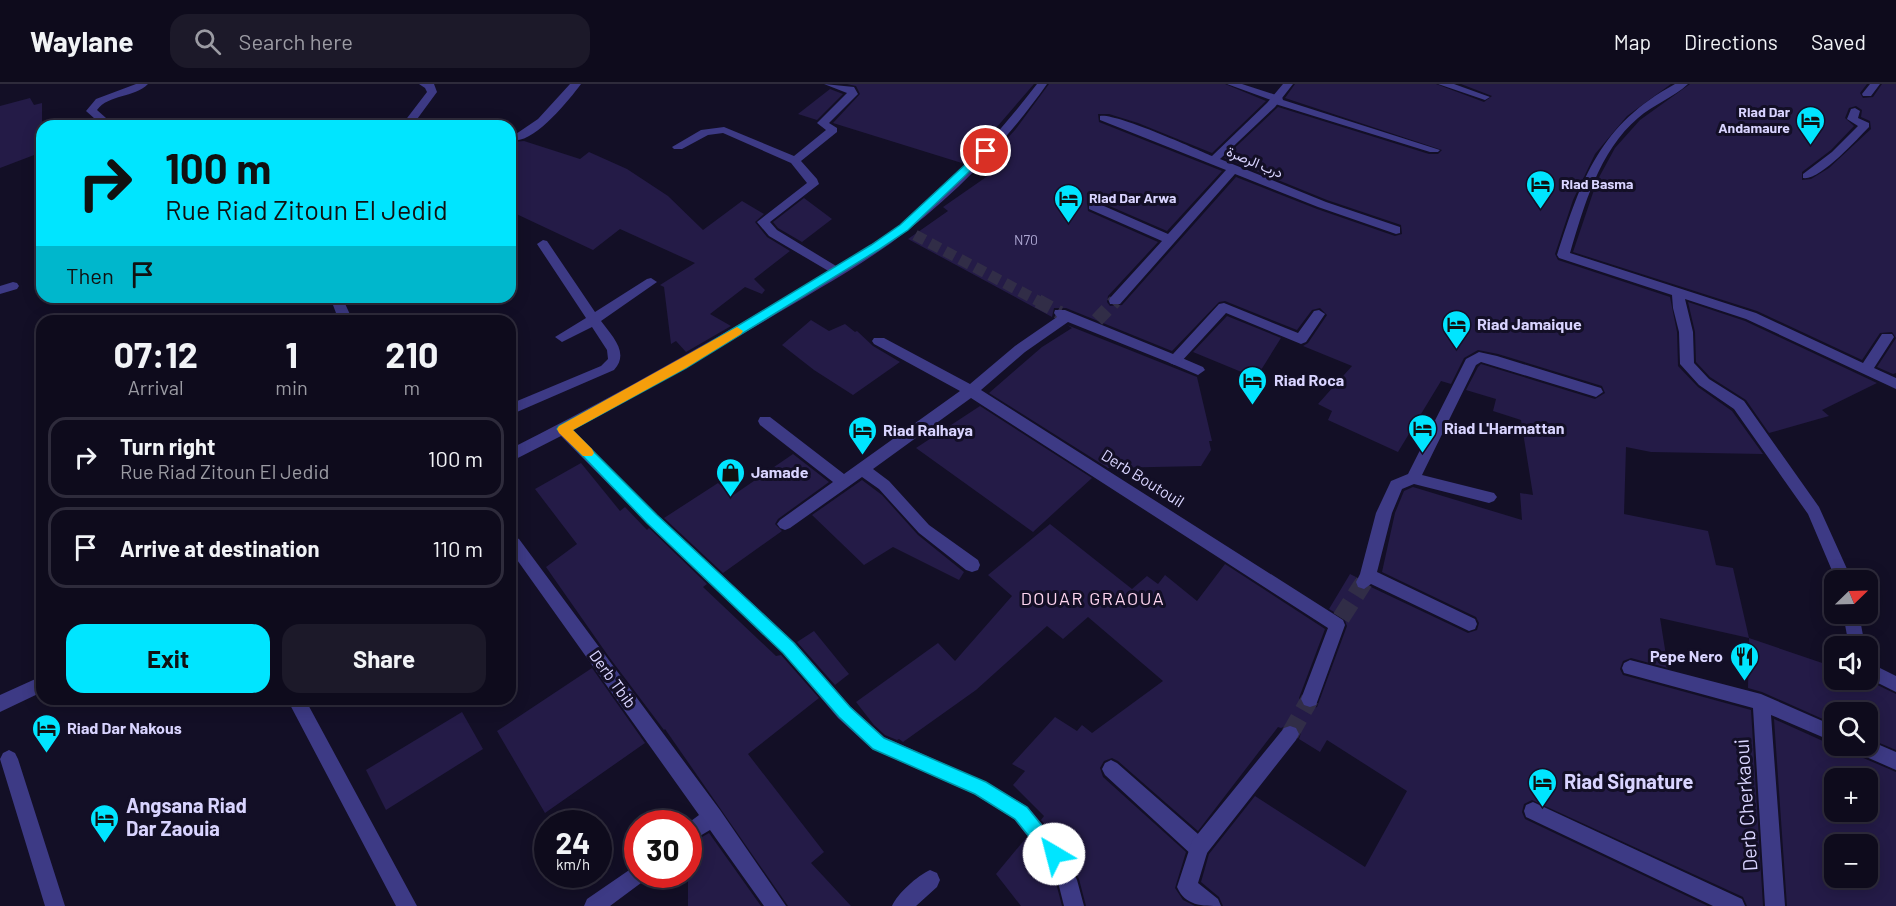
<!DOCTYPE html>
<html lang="en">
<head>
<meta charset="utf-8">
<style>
	:root { --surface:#0e0b1c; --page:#1c1929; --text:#f1f3f6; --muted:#9b9ba3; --line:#2e2b3b; --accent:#00e5ff }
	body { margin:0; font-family:Barlow,Vazirmatn,sans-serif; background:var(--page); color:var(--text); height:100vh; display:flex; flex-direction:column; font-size:22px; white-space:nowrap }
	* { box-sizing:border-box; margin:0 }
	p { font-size:20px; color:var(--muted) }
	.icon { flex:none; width:33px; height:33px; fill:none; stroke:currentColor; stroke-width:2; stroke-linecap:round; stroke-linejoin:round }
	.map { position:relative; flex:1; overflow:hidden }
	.drawer { position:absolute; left:36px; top:231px; width:480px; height:390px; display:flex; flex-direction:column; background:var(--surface); border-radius:18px; box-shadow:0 3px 15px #0003,0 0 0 2px var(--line) }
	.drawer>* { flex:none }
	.guide { position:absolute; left:36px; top:36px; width:480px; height:183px; border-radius:18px; box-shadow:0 3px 15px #0003,0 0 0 2px var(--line); background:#00e5ff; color:#111; overflow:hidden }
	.needle { width:39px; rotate:67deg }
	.buttons { position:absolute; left:1824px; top:486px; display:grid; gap:12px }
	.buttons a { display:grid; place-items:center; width:54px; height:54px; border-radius:12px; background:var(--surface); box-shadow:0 3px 15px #0003,0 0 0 2px var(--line); font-size:30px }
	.speed { position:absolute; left:534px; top:726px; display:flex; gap:12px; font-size:30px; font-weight:700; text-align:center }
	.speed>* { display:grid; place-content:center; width:78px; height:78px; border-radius:50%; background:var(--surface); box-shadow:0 3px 15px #0003,0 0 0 2px var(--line); line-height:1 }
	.speed small { font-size:15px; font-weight:400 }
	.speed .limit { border:9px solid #d22; background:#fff; color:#111 }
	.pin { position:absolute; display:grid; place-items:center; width:51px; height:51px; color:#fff; margin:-26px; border:3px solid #fff; border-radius:50%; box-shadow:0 2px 6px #0007 }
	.me { position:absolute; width:66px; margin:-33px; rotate:323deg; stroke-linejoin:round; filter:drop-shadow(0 0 4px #0008) }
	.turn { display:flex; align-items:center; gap:21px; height:126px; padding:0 30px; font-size:27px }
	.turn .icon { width:78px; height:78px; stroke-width:2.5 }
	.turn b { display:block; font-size:42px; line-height:51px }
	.then { display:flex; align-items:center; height:57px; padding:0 30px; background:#0003; gap:12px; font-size:22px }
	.eta { display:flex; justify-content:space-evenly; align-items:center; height:102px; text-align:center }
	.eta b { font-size:36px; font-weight:700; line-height:42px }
	.cta { display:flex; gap:12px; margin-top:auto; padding:12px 30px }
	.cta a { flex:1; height:69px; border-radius:18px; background:var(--accent); color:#111; font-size:24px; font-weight:700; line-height:69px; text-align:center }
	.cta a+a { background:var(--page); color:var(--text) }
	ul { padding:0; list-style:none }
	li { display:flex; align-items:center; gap:18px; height:81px; margin:0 12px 9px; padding:0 18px; border:3px solid var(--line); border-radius:18px }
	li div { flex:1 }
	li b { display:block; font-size:22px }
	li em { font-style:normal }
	header { display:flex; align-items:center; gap:36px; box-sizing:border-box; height:84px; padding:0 30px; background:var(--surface); border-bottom:2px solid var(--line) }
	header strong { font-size:28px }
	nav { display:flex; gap:33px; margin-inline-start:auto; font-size:21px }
	.search { width:420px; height:54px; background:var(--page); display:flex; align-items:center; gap:15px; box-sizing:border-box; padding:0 21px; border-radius:18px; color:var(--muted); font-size:22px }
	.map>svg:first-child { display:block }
	.building { fill:#241b47; fill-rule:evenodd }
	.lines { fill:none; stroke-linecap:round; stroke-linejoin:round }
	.street-tunnel-far2 { stroke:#312d47; stroke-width:11; stroke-dasharray:11 6; stroke-linecap:butt }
	.street-tunnel-far1 { stroke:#312d47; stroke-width:14; stroke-dasharray:14 8; stroke-linecap:butt }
	.street-tunnel { stroke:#312d47; stroke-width:18; stroke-dasharray:18 9; stroke-linecap:butt }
	.lane { fill:#3d3a85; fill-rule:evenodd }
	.street { fill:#3d3a85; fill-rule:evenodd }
	.route { fill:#00e5ff; stroke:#0095a6; stroke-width:1.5 }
	.slow { fill:#f59e0b }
	.labels { text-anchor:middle; stroke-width:6; stroke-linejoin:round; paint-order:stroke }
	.far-poi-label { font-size:14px; font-weight:bold; fill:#d9d4ff; stroke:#130f26; text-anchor:start }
	.far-street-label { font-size:14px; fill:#d9d4ff; stroke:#130f26 }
	.number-label { font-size:14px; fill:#aca6d1 }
	.poi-label { font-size:16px; font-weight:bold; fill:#d9d4ff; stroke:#130f26; text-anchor:start }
	.street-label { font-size:16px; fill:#d9d4ff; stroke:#130f26 }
	.neighbourhood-label { font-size:18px; letter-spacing:1.5px; fill:#ffd6f0; stroke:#130f26 }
	.near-poi-label { font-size:20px; font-weight:bold; fill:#d9d4ff; stroke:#130f26; text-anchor:start }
	.near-street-label { font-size:20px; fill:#d9d4ff; stroke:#130f26 }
</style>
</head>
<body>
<header>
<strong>Waylane</strong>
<div class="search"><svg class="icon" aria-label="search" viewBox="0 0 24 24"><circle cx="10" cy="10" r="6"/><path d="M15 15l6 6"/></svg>Search here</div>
<nav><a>Map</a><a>Directions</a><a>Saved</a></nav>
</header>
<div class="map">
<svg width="1896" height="822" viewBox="0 0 1896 822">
	<rect width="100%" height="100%" fill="#130f26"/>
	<path class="building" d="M847 0H1034L965 80 833 39 860 10 856 2Z
		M1049 0H1225L1266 17 1212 69 1138 39 1109 30H1098L1099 38 1222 87 1167 147 1098 117H1087L1088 127 1158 158 1108 212 1107 218 1110 222 1122 221 1236 93 1317 125 1395 152 1402 150 1401 141 1327 116 1224 74 1278 23 1429 70H1438L1442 66 1285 14 1295 0H1436L1484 18 1492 12 1461 0H1671L1627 32 1595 70 1573 116 1555 170 1558 176 1670 213 1677 248 1678 282 1698 303 1732 327 1763 370 1651 368 1626 363 1624 430 1708 447 1716 481 1733 484 1749 554 1660 534 1668 584 1631 574 1623 577 1620 585 1623 591 1751 626 1763 822H1747L1743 813 1532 716 1524 720 1522 728 1525 735 1708 822H1223L1219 813 1201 798 1209 770 1255 712 1365 783 1407 707 1327 656 1320 668 1299 655 1301 649 1298 643 1291 640 1281 644 1278 643 1198 747 1118 677 1112 674 1104 677 1100 684 1103 693 1186 768 1175 804 1183 816 1195 822H1086L1079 795 1063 762 1041 736 1044 732 1013 701 1025 687 1012 680 1055 633 1077 647 1082 641 1092 649 1163 597 1088 533 1063 555 1047 542 976 606 903 658 899 655 897 656 885 651 874 641 856 618 938 559 955 577 1012 512 988 491 1050 440 1132 505 1147 492 1158 500 1165 491 1197 517 1225 480 1325 545 1299 614 1303 623 1309 625 1317 623 1347 542 1344 534 1329 525 1350 490 1356 493 1354 499 1357 505 1365 507 1371 503 1468 549 1477 546 1479 539 1476 533 1382 488 1395 429 1404 407 1413 403 1522 436 1520 409 1533 411 1521 336 1493 327 1496 315 1466 306 1478 283 1481 280 1595 315 1605 309 1602 302 1498 270 1478 266 1464 274 1451 300 1441 297 1398 368 1328 336 1332 327 1318 320 1352 282 1303 262 1308 259 1327 231 1320 224 1312 226 1297 246 1225 217 1219 218 1172 267 1066 224H1054L1052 233 908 155 948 127 943 123 992 89 979 85 1015 46Z
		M1690 0H1867L1860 9 1863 14 1873 13 1882 0H1896V289L1893 290 1877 283 1896 254 1892 248 1880 249 1862 276 1757 227 1573 168 1597 97 1615 64 1640 36ZM1856 22 1862 26 1861 33 1870 37 1871 45 1829 84 1811 95 1802 96V88L1831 66 1854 42 1845 34 1849 24Z
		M830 5 843 10 817 36 798 30Z
		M30 14 34 21 42 19V68L0 84V22Z
		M510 52 513 58 524 57 580 75 589 68 627 85 668 112 703 146 742 117 764 130 755 138 767 153 790 167 754 195 765 206 762 210 745 203 710 230 731 242 686 268 676 257 671 260 664 203 660 201 695 179 620 145 593 166 510 127Z
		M804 114 832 135 802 158 778 144 773 138Z
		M1688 218 1745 237 1877 299 1822 326 1829 332 1769 349 1746 316 1710 293 1696 278 1695 248Z
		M1227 232 1281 254 1256 294 1193 268Z
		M811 236 829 247 845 240 855 248 857 247 873 262 900 278 853 311 814 286 782 261Z
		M1067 241 1197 293 1212 357H1209L1211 366 1201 382 1108 384 989 309 1042 263 1072 244Z
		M980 322 1092 394 1033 448 916 364Z
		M793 370 829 398 778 435 775 440 782 447 723 489 664 434 718 399 732 412Z
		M581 379 620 427 625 423 647 446 649 444 707 500 703 503 776 572 781 571 819 614 748 670 824 768 811 779 851 822H788L665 645 664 646 609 573 546 483 577 460 535 405Z
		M862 396 882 411 918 451 964 488 959 496 893 463 864 481 812 431Z
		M814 547 849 590 835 601 797 558Z
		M1749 554 1834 583V596H1867L1896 610V666L1868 654V628H1834V640L1762 608 1748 604Z
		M592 584 645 659 545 729 497 647Z
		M462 628 483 665 386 726 366 686Z
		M1774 635 1834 662H1850L1854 670 1896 688V822H1787ZM1834 694H1868V728H1834ZM1834 760H1868V794H1834Z
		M709 749 761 822H688V761Z
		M1026 754 1045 778 1056 799 1062 822H1021L996 790Z"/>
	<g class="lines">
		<path class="street-tunnel-far2" d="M915 151 1040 218"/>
		<path class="street-tunnel-far1" d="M1038 217 1060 229
			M1097 236 1115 217"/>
		<path class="street-tunnel" d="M1341 534 1364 498
			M1290 650 1310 615"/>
		<path class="lane" d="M136 0H148C134 14 109 10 97 26L115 42H103L86 27 96 15Z
			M419 0H434L437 8 412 42H401L427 8 425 4Z
			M824 0 854 3 858 10 829 39 837 44V48L801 77 817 95 819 100 770 138 777 146 841 185 843 188 837 192 769 152 757 138 807 99 791 79 723 49 708 51 682 65H674L672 63 701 46 724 43 794 72 826 46 817 39 847 9Z
			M1227 0H1242L1282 13 1283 16 1440 66 1438 68H1430L1272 19 1271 16Z
			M1438 0H1454L1490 13 1485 16Z
			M1675 0H1688C1674 13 1653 21 1638 34 1599 67 1584 122 1570 169L1756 229 1863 279 1882 250H1892L1894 253 1874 284 1896 294V305L1746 235 1685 215 1693 248 1694 279 1709 295 1744 317 1819 423 1852 496H1836L1808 430 1734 325 1699 301 1680 280 1679 248 1673 224 1672 211 1559 174 1557 171C1582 93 1600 41 1675 0Z
			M1870 0H1880L1871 12H1863L1862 10Z
			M1855 24 1860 27 1858 34 1869 39V43C1857 55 1820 97 1803 94V90L1832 68 1858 42 1847 35 1851 25Z
			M543 156 547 157 595 228 647 195 651 194 657 198 601 237C612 252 630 269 614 286L510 331V320L601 282 608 275 607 266 592 243 562 258 555 253 586 234 537 160Z
			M13 198 17 199 19 202 17 205 0 210V202Z
			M330 213H342L353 237H339Z
			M1175 271 1203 283 1205 286 1198 291 1170 279 1168 276Z
			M514 453 519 455 720 726 786 822H764L710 746 688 759 687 740 699 731 510 466V454Z
			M1843 530H1859L1865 562H1849Z
			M1630 576 1761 610 1834 642V658L1771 631 1785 822H1765L1753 624 1624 589 1622 584 1624 579Z
			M1868 578 1896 592V608L1868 594Z
			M287 615H305L417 822H396Z
			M1868 656 1896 668V686L1855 668 1852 662H1868Z
			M9 666 15 669 18 675 65 822H45L0 675 3 669Z
			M1111 676 1117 679 1206 757 1209 764 1206 771 1199 773 1192 771 1105 691 1102 685 1105 679Z
			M1533 718 1742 815 1745 822H1713L1526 733 1524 727 1526 721Z
			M638 780V790H647L645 796 610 822H584L587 815Z
			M930 786 937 789 940 796 937 803 916 822H892C898 809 917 792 930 786Z"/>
		<path class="street" d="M570 0H581C569 16 534 60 513 56V52L538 35Z
			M1037 0H1047C1004 61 951 115 891 159 850 188 806 212 763 238 700 275 637 312 573 346L657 431 795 559 850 622 884 653 986 698 1028 723 1061 763 1077 796 1084 822H1064L1058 798 1047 777 1014 735 974 710 872 665 838 634 783 569 647 439 561 352 510 378V365C591 324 671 280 750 234 799 205 850 177 897 143 951 103 996 53 1037 0Z
			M1283 0H1293L1275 23 1220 75 1326 118 1400 143V149L1396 150 1318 123 1235 90 1120 220H1110L1109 217 1110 214 1162 157 1089 125V119H1097L1168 150 1226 86 1100 36V32C1116 29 1193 64 1212 72L1267 19Z
			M1224 219 1298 249 1314 227 1319 226 1325 230 1306 258 1301 260 1226 229 1180 279 1175 281 1068 238 1025 268 981 306 1343 536 1345 541 1316 621 1310 623 1304 621 1301 615 1328 544 971 314 873 385 889 397 929 441 978 476 980 481 978 486 972 488 966 486 919 449 879 405 862 393 790 444 785 446 780 444 777 440 780 436 833 398 760 341 758 337 760 333H770L844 390 960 307 874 260 872 257 874 254H884L970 300 1015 262 1057 233 1054 229 1055 226H1065L1173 270 1219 220Z
			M1479 268 1497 272 1601 304 1603 308 1596 313 1481 278 1476 281 1422 391 1494 409 1497 413 1494 417 1489 419 1414 400 1402 405 1392 429 1377 488 1475 535 1477 540 1475 545 1469 547 1371 500 1364 505 1358 503 1356 498 1360 490 1376 429 1391 397 1408 390 1466 275Z
			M42 592V608L0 628V611Z
			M1290 642 1296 644 1299 650 1296 656 1207 769 1198 799 1218 815 1221 822C1202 822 1185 822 1177 803L1192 757 1284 644Z"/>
	</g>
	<path class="route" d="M982 65 991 67 908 146 878 166 686 284 572 346 657 431 794 559 850 623 884 654 986 698 1027 723 1060 764 1063 770 1060 776 1054 778 1048 776 1015 735 975 710 873 665 839 633 783 569 647 439 557 345 559 342 678 278 871 161 900 141Z"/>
	<path class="slow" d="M737 243 743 247 741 250 686 284 573 346 592 365 594 369 592 372H583L559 349 557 345 559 342Z"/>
	<defs>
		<symbol id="hotel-pin" viewBox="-11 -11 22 30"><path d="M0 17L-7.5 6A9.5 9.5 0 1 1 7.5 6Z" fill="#00e5ff" stroke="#130f26"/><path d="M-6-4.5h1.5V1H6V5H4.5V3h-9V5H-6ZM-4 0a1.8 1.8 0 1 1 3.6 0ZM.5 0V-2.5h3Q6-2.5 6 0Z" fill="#111"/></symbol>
		<symbol id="shop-pin" viewBox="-11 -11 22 30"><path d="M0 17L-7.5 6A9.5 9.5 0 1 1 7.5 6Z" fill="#00e5ff" stroke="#130f26"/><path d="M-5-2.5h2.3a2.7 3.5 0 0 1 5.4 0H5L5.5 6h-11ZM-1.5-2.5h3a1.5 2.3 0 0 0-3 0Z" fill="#111"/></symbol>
		<symbol id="restaurant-pin" viewBox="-11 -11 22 30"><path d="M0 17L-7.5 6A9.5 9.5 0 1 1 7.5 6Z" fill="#00e5ff" stroke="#130f26"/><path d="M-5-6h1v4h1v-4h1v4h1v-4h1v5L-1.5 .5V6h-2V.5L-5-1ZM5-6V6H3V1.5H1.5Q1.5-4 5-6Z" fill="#111"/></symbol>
	</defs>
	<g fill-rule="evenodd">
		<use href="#hotel-pin" x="1794" y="20" width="33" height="45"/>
		<use href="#hotel-pin" x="1524" y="84" width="33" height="45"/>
		<use href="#hotel-pin" x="1052" y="98" width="33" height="45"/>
		<use href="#hotel-pin" x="1440" y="224" width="33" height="45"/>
		<use href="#hotel-pin" x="1236" y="280" width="33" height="45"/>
		<use href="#hotel-pin" x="1406" y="328" width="33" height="45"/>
		<use href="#hotel-pin" x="846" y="330" width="33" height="45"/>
		<use href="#shop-pin" x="714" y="372" width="33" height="45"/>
		<use href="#restaurant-pin" x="1728" y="556" width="33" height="45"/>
		<use href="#hotel-pin" x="30" y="628" width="33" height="45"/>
		<use href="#hotel-pin" x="1526" y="682" width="33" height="45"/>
		<use href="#hotel-pin" x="88" y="718" width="33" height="45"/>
	</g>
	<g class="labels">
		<g class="far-poi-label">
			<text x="1790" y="33" text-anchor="end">Riad Dar<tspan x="1790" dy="16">Andamaure</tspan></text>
			<text x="1561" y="105">Riad Basma</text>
			<text x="1089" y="119">Riad Dar Arwa</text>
		</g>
		<g class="far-street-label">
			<text transform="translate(1255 78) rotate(23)" y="5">درب الرصرة</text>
		</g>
		<g class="number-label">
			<text x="1026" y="161">N70</text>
		</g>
		<g class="poi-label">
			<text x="1477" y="246">Riad Jamaique</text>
			<text x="1274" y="302">Riad Roca</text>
			<text x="1444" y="350">Riad L'Harmattan</text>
			<text x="883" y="352">Riad Ralhaya</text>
			<text x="751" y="394">Jamade</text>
			<text x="1723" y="578" text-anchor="end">Pepe Nero</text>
			<text x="67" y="650">Riad Dar Nakous</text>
		</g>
		<g class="street-label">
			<text transform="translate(1143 394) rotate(32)" y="6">Derb Boutouil</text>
			<text transform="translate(613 595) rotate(54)" y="6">Derb Tbib</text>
		</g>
		<g class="neighbourhood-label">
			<text x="1093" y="521">DOUAR GRAOUA</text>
		</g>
		<g class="near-poi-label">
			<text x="1564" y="705">Riad Signature</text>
			<text x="126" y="729">Angsana Riad<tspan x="126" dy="23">Dar Zaouia</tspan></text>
		</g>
		<g class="near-street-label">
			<text transform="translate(1746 721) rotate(-94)" y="7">Derb Cherkaoui</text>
		</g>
	</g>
</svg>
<div class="buttons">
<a><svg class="needle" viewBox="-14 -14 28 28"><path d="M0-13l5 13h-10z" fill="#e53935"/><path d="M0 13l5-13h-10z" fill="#9b9ba3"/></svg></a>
<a><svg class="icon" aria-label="sound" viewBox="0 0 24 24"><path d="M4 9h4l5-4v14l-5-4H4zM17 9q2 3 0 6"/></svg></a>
<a><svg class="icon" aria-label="search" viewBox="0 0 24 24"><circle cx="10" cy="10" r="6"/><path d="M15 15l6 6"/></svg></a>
<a>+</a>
<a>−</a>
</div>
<div class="speed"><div>24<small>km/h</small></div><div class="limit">30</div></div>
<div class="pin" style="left:986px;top:67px;background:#d93025"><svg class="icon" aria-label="arrive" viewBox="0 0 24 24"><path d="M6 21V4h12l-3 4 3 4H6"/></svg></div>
<svg class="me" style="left:1054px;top:770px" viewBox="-20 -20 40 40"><circle r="19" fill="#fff"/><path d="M0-13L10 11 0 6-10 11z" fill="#00e5ff"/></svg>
<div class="guide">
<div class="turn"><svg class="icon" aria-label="right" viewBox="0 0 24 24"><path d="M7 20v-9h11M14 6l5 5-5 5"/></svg><div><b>100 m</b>Rue Riad Zitoun El Jedid</div></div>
<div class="then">Then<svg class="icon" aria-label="arrive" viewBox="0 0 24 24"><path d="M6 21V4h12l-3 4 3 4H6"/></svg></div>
</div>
<section class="drawer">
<div class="eta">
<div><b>07:12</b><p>Arrival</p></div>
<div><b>1</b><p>min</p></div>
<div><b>210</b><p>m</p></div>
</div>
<ul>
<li><svg class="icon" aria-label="right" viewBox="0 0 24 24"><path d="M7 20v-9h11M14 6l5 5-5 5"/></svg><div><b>Turn right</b><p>Rue Riad Zitoun El Jedid</p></div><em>100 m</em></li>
<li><svg class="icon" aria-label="arrive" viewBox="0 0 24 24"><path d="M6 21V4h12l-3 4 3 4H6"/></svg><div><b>Arrive at destination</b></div><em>110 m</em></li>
</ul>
<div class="cta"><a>Exit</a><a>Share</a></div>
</section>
</div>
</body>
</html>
